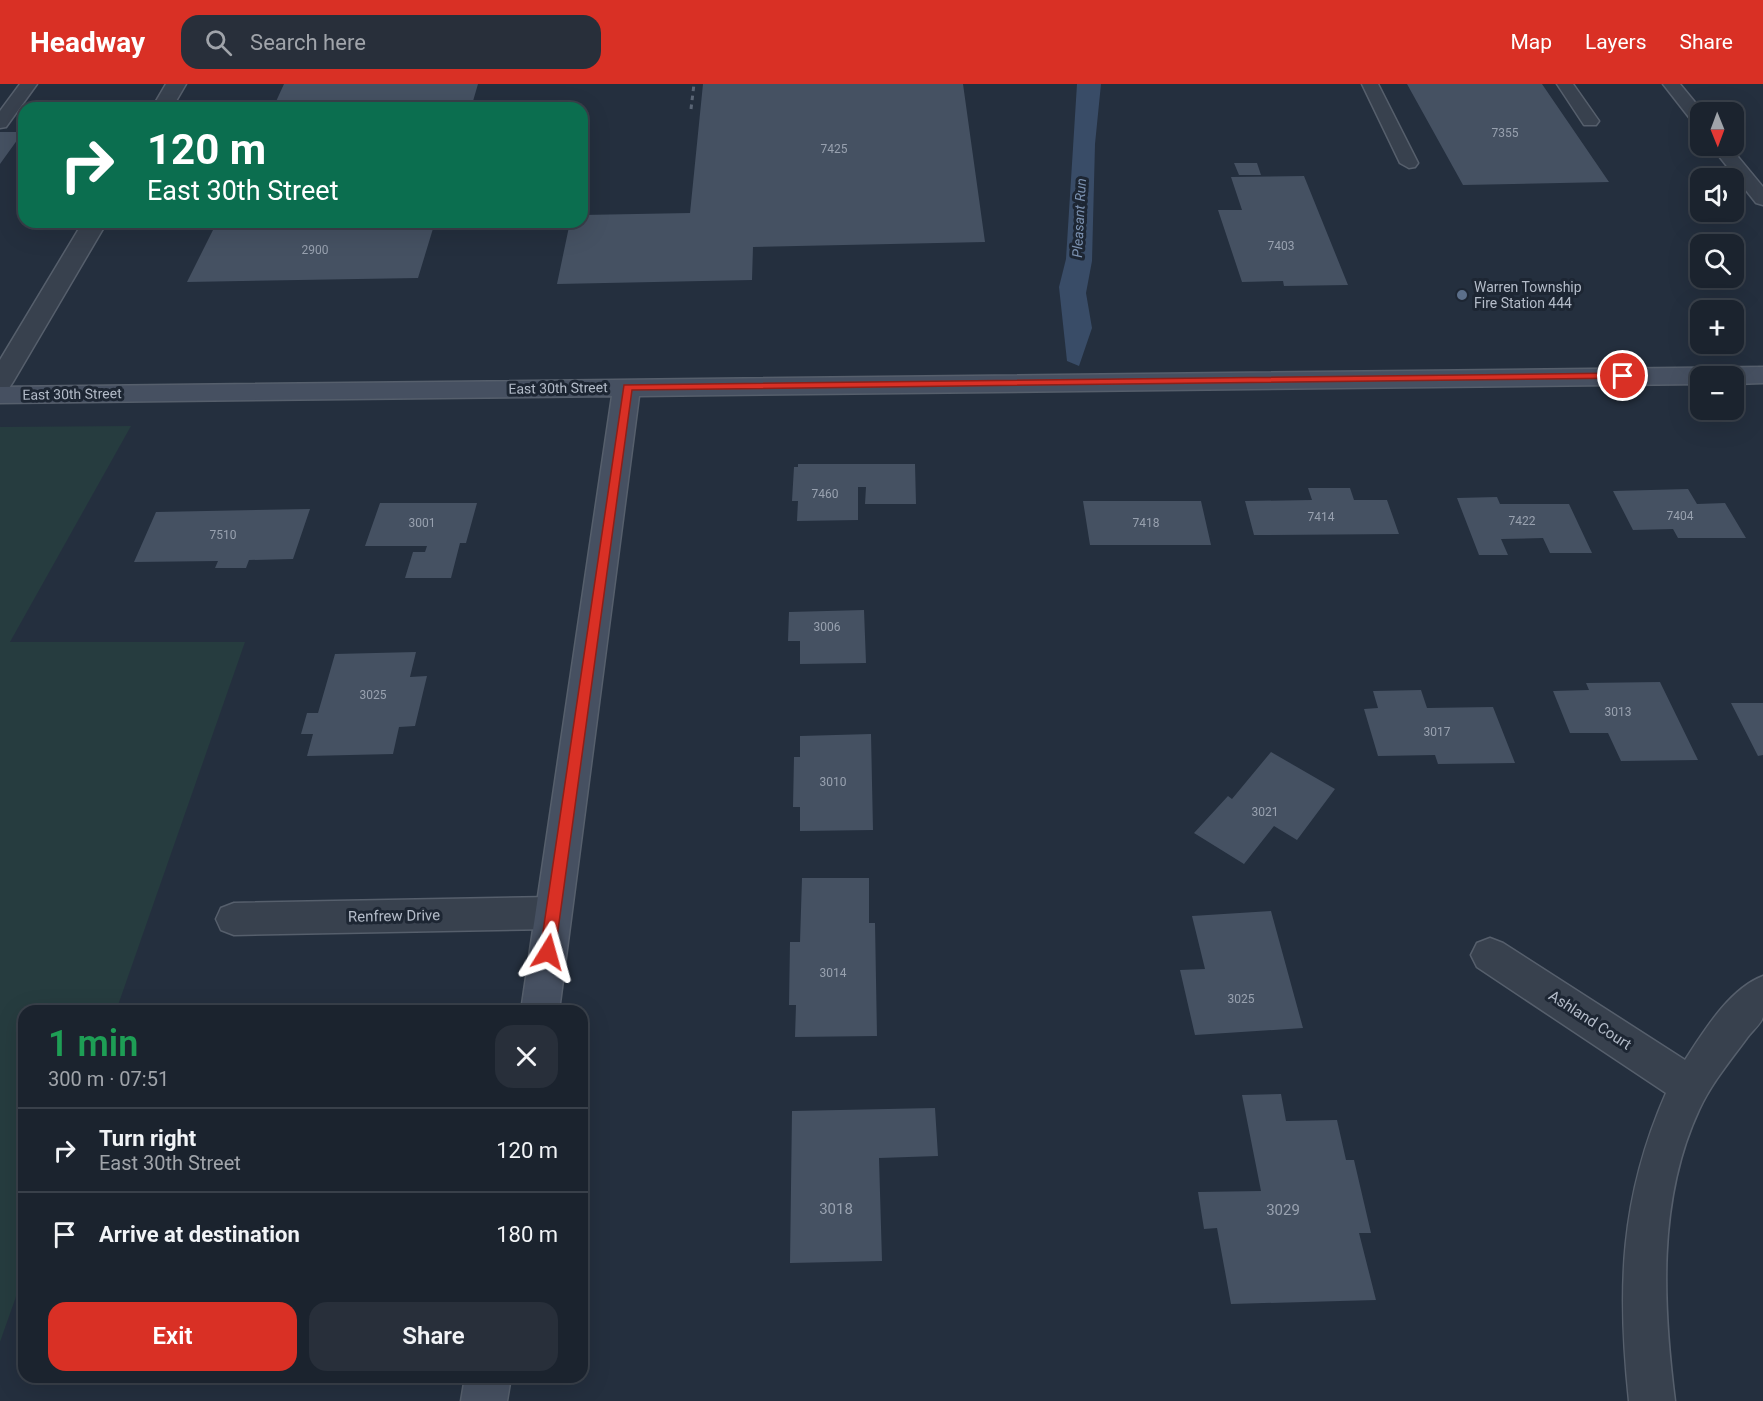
<!DOCTYPE html>
<html lang="en">
<head>
<meta charset="utf-8">
<style>
	:root { --surface:#1b232e; --page:#282f3a; --text:#f1f3f6; --muted:#a0a4aa; --line:#39404a; --accent:#d93025 }
	body { margin:0; font-family:Roboto,sans-serif; background:var(--page); color:var(--text); height:100vh; display:flex; flex-direction:column; font-size:22px; white-space:nowrap }
	* { box-sizing:border-box; margin:0 }
	p { font-size:20px; color:var(--muted) }
	.icon { flex:none; width:33px; height:33px; fill:none; stroke:currentColor; stroke-width:2; stroke-linecap:round; stroke-linejoin:round }
	.map { position:relative; flex:1; overflow:hidden }
	.sheet { position:absolute; left:18px; top:921px; width:570px; height:378px; display:flex; flex-direction:column; background:var(--surface); border-radius:18px; box-shadow:0 6px 24px #0002,0 0 0 2px var(--line) }
	.sheet>* { flex:none }
	.top-card { position:absolute; left:18px; top:18px; width:570px; height:126px; border-radius:18px; box-shadow:0 6px 24px #0002,0 0 0 2px var(--line); background:#0b6e4f; color:#fff; overflow:hidden }
	.needle { width:39px; rotate:179deg }
	.buttons { position:absolute; left:1690px; top:18px; display:grid; gap:12px }
	.buttons a { display:grid; place-items:center; width:54px; height:54px; border-radius:12px; background:var(--surface); box-shadow:0 6px 24px #0002,0 0 0 2px var(--line); font-size:30px }
	.pin { position:absolute; display:grid; place-items:center; width:51px; height:51px; color:#fff; margin:-26px; border:3px solid #fff; border-radius:50%; box-shadow:0 2px 6px #0007 }
	.me { position:absolute; width:66px; margin:-33px; rotate:8deg; stroke-linejoin:round; filter:drop-shadow(0 0 4px #0008) }
	.turn { display:flex; align-items:center; gap:21px; height:126px; padding:0 30px; font-size:27px }
	.turn .icon { width:78px; height:78px; stroke-width:2.5 }
	.turn b { display:block; font-size:42px; line-height:51px }
	.round { display:grid; place-items:center; flex:none; width:63px; height:63px; border-radius:18px; background:var(--page) }
	.summary { display:flex; align-items:center; justify-content:space-between; height:102px; padding:0 30px }
	h1 { font-size:36px; font-weight:600; line-height:45px; color:#1e9e55 }
	.button { display:flex; gap:12px; margin-top:auto; padding:12px 30px }
	.button a { flex:1; height:69px; border-radius:18px; background:var(--accent); color:#fff; font-size:24px; font-weight:600; line-height:69px; text-align:center }
	.button a+a { background:var(--page); color:var(--text) }
	ul { padding:0; list-style:none }
	li { display:flex; align-items:center; gap:18px; height:84px; padding:0 30px; border-top:2px solid var(--line) }
	li div { flex:1 }
	li b { display:block; font-size:22px }
	li em { font-style:normal }
	header { display:flex; align-items:center; gap:36px; box-sizing:border-box; height:84px; padding:0 30px; background:var(--accent); color:#fff }
	header strong { font-size:28px }
	nav { display:flex; gap:33px; margin-inline-start:auto; font-size:21px }
	.search { width:420px; height:54px; background:var(--page); display:flex; align-items:center; gap:15px; box-sizing:border-box; padding:0 21px; border-radius:18px; color:var(--muted); font-size:22px }
	.map>svg:first-child { display:block }
	.green { fill:#263c3f }
	.water { fill:#394c67 }
	.building { fill:#455162 }
	.lines { fill:none; stroke-linecap:round; stroke-linejoin:round }
	.lane-casing { stroke:#565f6c; stroke-width:3 }
	.street-casing { stroke:#565f6c; stroke-width:3 }
	.secondary-casing { stroke:#565f6c; stroke-width:3 }
	.lane { fill:#38414e; fill-rule:evenodd }
	.street { fill:#38414e; fill-rule:evenodd }
	.secondary { fill:#465061; fill-rule:evenodd }
	.rail { stroke:#5a6575; stroke-width:3; stroke-dasharray:4.5 4.5; stroke-linecap:butt }
	.route { fill:#d93025; stroke:#8d1f18; stroke-width:1.5 }
	.service-dot { fill:#5c6f8a; stroke:#1d2633; stroke-width:2 }
	.labels { text-anchor:middle; stroke-width:6; stroke-linejoin:round; paint-order:stroke }
	.number-label { font-size:12px; fill:#98a1af }
	.far-water-label { font-size:14px; font-style:italic; fill:#7c92b1; stroke:#1d2633 }
	.far-poi-label { font-size:14px; fill:#b4bcc9; stroke:#1d2633; text-anchor:start }
	.far-street-label { font-size:14px; fill:#b4bcc9; stroke:#1d2633 }
	.street-label { font-size:15px; fill:#b4bcc9; stroke:#1d2633 }
	.near-number-label { font-size:15px; fill:#98a1af }
</style>
</head>
<body>
<header>
<strong>Headway</strong>
<div class="search"><svg class="icon" aria-label="search" viewBox="0 0 24 24"><circle cx="10" cy="10" r="6"/><path d="M15 15l6 6"/></svg>Search here</div>
<nav><a>Map</a><a>Layers</a><a>Share</a></nav>
</header>
<div class="map">
<svg width="1763" height="1317" viewBox="0 0 1763 1317">
	<rect width="100%" height="100%" fill="#242f3e"/>
	<path class="green" d="M131 342 10 558H245L116 927H24V1190L0 1258V343Z"/>
	<path class="water" d="M1077 0H1101L1095 60 1092 177 1086 209 1092 244 1079 282 1067 277 1059 203 1066 175Z"/>
	<path class="building" d="M284 0H478L471 24H273Z
		M703 0H963L985 158 753 163 752 196 557 200 570 138H582V131L690 129Z
		M1407 0H1542L1609 98 1463 101Z
		M0 48H23L0 80Z
		M1234 79H1257L1261 91H1239Z
		M1304 92 1348 201 1284 202 1283 197 1242 198 1218 126H1242L1231 93Z
		M217 138H435L418 194 187 198Z
		M798 380H915L916 420H865L866 403H858V436L797 437 798 417H792L794 383H798Z
		M1308 404H1350L1354 416H1387L1399 450 1254 451 1245 417 1312 416Z
		M1688 405 1697 420 1725 419 1746 454H1678L1673 445 1633 446 1613 407Z
		M1497 413 1500 420H1569L1592 469H1550L1543 454 1501 455 1508 471H1479L1457 414Z
		M1083 417H1201L1211 461H1090Z
		M380 419H477L466 459H460L451 494H405L413 468H425L427 462H365Z
		M310 425 293 475 249 476 246 484H215L218 477 134 478 156 428Z
		M864 526 866 579 800 580V557H788L789 528Z
		M416 568 410 593 427 592 415 642 399 643 393 670 307 672 313 650H301L307 629H318L335 570Z
		M1660 598 1698 676 1621 677 1608 649H1570L1553 607 1589 606 1586 599Z
		M1421 606 1427 624 1493 623 1515 679 1438 680 1435 671 1378 672 1364 625 1378 624 1373 607Z
		M1731 619H1763V671L1758 672Z
		M871 650 873 746 800 747V723H793L794 673H800V652Z
		M1271 668 1335 705 1297 756 1274 742 1244 780 1194 749 1228 712 1232 715Z
		M802 794H869V839H875L877 952 795 953 796 921H789L790 858H800Z
		M1271 827 1303 944 1195 951 1180 886 1205 885 1192 832Z
		M1281 1010 1286 1037 1337 1036 1346 1076H1354L1371 1149H1359L1376 1216 1231 1220 1217 1144 1204 1145 1198 1108 1261 1107 1242 1011Z
		M935 1024 938 1072 879 1074 882 1177 790 1179 792 1027Z"/>
	<g class="lines">
		<defs>
			<path id="lane" d="M20 0H37L6 43 0 44V27Z
				M1362 0H1378L1418 79 1415 83 1409 84 1400 79Z
				M1557 0H1573L1599 37 1596 41H1584Z
				M1663 0H1680L1703 28H1701V42L1695 41Z
				M1711 62H1729L1763 103V121L1756 119Z"/>
			<path id="street" d="M166 0H186L172 24H152Z
				M83 138H107L13 298 9 304 0 306V276Z
				M553 813 566 818 571 829 566 840 553 845 234 851 221 846 216 835 221 824 234 819Z
				M1490 854 1503 859 1685 976C1704 947 1729 905 1763 892 1763 904 1763 920 1763 933 1761 940 1751 948 1747 954 1730 977 1711 1000 1699 1026 1657 1116 1663 1222 1675 1317H1629C1617 1204 1620 1114 1666 1009L1477 883 1471 871 1477 859Z"/>
			<path id="secondary" d="M1763 283V299L1734 300V292H1701V300L639 312 559 927H521L612 312 0 319V303Z
				M465 1293H511L507 1317H461Z"/>
		</defs>
		<use href="#lane" class="lane-casing"/>
		<use href="#street" class="street-casing"/>
		<use href="#secondary" class="secondary-casing"/>
		<use href="#lane" class="lane"/>
		<use href="#street" class="street"/>
		<use href="#secondary" class="secondary"/>
		<path class="rail" d="M691 25 694 0"/>
	</g>
	<path class="route" d="M1623 289 1628 292 1627 294 632 306 555 868 553 873 548 875 542 873 540 868 624 301Z"/>
	<circle class="service-dot" cx="1462" cy="211" r="6"/>
	<g class="labels">
		<g class="number-label">
			<text x="1505" y="53">7355</text>
			<text x="834" y="69">7425</text>
			<text x="1281" y="166">7403</text>
			<text x="315" y="170">2900</text>
			<text x="825" y="414">7460</text>
			<text x="1680" y="436">7404</text>
			<text x="1321" y="437">7414</text>
			<text x="1522" y="441">7422</text>
			<text x="422" y="443">3001</text>
			<text x="1146" y="443">7418</text>
			<text x="223" y="455">7510</text>
			<text x="827" y="547">3006</text>
			<text x="373" y="615">3025</text>
			<text x="1618" y="632">3013</text>
			<text x="1437" y="652">3017</text>
			<text x="833" y="702">3010</text>
			<text x="1265" y="732">3021</text>
			<text x="833" y="893">3014</text>
			<text x="1241" y="919">3025</text>
		</g>
		<g class="far-water-label">
			<text transform="translate(1079 134) rotate(-87)" y="5">Pleasant Run</text>
		</g>
		<g class="far-poi-label">
			<text x="1474" y="208">Warren Township<tspan x="1474" dy="16">Fire Station 444</tspan></text>
		</g>
		<g class="far-street-label">
			<text transform="translate(558 304) rotate(-1)" y="5">East 30th Street</text>
			<text transform="translate(72 310) rotate(-1)" y="5">East 30th Street</text>
		</g>
		<g class="street-label">
			<text transform="translate(394 832) rotate(-1)" y="5">Renfrew Drive</text>
			<text transform="translate(1590 936) rotate(33)" y="5">Ashland Court</text>
		</g>
		<g class="near-number-label">
			<text x="836" y="1130">3018</text>
			<text x="1283" y="1131">3029</text>
		</g>
	</g>
</svg>
<div class="buttons">
<a><svg class="needle" viewBox="-14 -14 28 28"><path d="M0-13l5 13h-10z" fill="#e53935"/><path d="M0 13l5-13h-10z" fill="#a0a4aa"/></svg></a>
<a><svg class="icon" aria-label="sound" viewBox="0 0 24 24"><path d="M4 9h4l5-4v14l-5-4H4zM17 9q2 3 0 6"/></svg></a>
<a><svg class="icon" aria-label="search" viewBox="0 0 24 24"><circle cx="10" cy="10" r="6"/><path d="M15 15l6 6"/></svg></a>
<a>+</a>
<a>−</a>
</div>
<div class="pin" style="left:1623px;top:292px;background:#d93025"><svg class="icon" aria-label="arrive" viewBox="0 0 24 24"><path d="M6 21V4h12l-3 4 3 4H6"/></svg></div>
<svg class="me" style="left:548px;top:868px" viewBox="-20 -20 40 40"><path d="M0-17L14 15 0 8-14 15z" fill="#d93025" stroke="#fff" stroke-width="4"/></svg>
<div class="top-card">
<div class="turn"><svg class="icon" aria-label="right" viewBox="0 0 24 24"><path d="M7 20v-9h11M14 6l5 5-5 5"/></svg><div><b>120 m</b>East 30th Street</div></div>
</div>
<section class="sheet">
<div class="summary"><div><h1>1 min</h1><p>300 m · 07:51</p></div><a class="round"><svg class="icon" aria-label="close" viewBox="0 0 24 24"><path d="M6 6l12 12M18 6L6 18"/></svg></a></div>
<ul>
<li><svg class="icon" aria-label="right" viewBox="0 0 24 24"><path d="M7 20v-9h11M14 6l5 5-5 5"/></svg><div><b>Turn right</b><p>East 30th Street</p></div><em>120 m</em></li>
<li><svg class="icon" aria-label="arrive" viewBox="0 0 24 24"><path d="M6 21V4h12l-3 4 3 4H6"/></svg><div><b>Arrive at destination</b></div><em>180 m</em></li>
</ul>
<div class="button"><a>Exit</a><a>Share</a></div>
</section>
</div>
</body>
</html>
